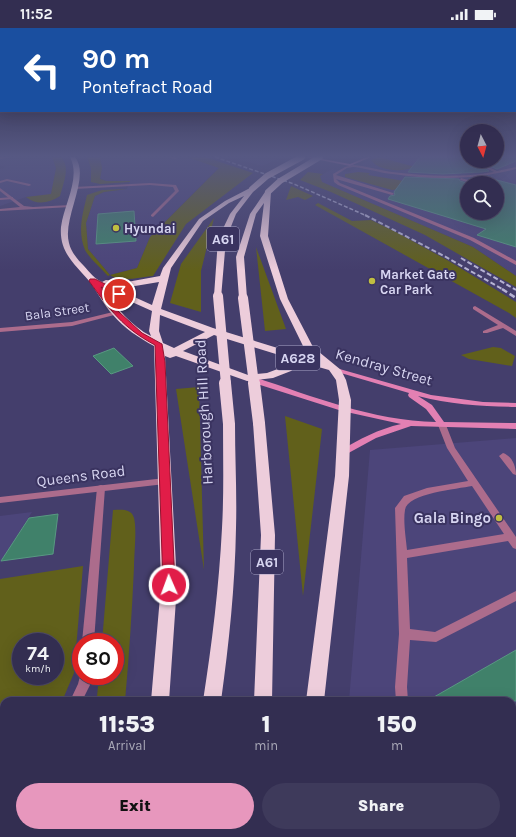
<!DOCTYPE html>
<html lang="en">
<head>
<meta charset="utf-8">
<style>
	:root { --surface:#332e51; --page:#3e3a5b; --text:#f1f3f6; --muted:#a9a8b7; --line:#4e4a68; --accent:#e797bd }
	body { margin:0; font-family:Karla,sans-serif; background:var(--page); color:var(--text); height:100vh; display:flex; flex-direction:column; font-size:15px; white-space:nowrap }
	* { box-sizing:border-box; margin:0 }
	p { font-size:13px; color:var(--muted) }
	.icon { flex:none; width:22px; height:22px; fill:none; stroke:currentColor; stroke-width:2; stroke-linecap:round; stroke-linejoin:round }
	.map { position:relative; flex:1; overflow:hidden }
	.side { position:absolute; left:0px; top:669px; width:516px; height:140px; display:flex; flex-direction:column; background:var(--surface); border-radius:12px 12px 0 0; box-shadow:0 4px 16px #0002,0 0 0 1px var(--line) }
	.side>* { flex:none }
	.guide { position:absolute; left:0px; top:0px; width:516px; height:84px; box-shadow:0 4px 16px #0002,0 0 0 1px var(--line); background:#1a4fa0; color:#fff; overflow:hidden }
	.needle { width:26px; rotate:174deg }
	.fabs { position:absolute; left:460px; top:96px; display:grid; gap:8px }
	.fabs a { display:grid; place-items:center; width:44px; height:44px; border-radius:50%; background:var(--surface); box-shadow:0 4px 16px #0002,0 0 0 1px var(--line); font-size:20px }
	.speed { position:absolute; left:12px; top:605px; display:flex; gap:8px; font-size:20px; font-weight:700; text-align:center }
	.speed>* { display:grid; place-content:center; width:52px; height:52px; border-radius:50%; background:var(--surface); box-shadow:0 4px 16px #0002,0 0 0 1px var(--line); line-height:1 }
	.speed small { font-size:10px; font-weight:400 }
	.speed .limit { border:6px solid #d22; background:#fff; color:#111 }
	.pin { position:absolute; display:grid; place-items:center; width:34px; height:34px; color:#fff; margin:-17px; border:2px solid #fff; border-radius:50%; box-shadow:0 1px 4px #0007 }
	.me { position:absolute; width:44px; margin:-22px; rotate:358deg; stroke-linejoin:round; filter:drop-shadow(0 0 3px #0008) }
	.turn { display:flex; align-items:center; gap:14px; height:84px; padding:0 16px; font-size:18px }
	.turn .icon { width:52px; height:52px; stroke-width:2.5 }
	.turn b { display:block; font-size:28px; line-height:34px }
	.eta { display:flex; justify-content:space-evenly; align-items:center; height:68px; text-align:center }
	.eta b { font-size:24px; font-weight:800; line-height:28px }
	.primary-button { display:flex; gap:8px; margin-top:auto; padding:8px 16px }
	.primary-button a { flex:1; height:46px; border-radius:24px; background:var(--accent); color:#111; font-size:16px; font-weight:800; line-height:46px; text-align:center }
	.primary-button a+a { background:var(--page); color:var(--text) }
	.status { display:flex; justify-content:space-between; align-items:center; height:28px; padding:0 20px; background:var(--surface); direction:ltr }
	.status svg { height:11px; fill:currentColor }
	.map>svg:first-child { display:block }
	.built { fill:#4c457a; fill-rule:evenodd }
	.green { fill:#61601b; fill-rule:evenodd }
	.building { fill:#40816a; stroke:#589982 }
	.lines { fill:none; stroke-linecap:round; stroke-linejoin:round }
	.lane { fill:#ac6c8c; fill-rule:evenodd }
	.street { fill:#ac6c8c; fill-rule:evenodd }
	.secondary { fill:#e380b3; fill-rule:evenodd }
	.highway { fill:#edcddb; fill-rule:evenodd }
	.rail-far2 { stroke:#b6b3d3; stroke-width:1.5; stroke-dasharray:4 2; stroke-linecap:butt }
	.rail-far1 { stroke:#b6b3d3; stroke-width:2; stroke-dasharray:5 2.5; stroke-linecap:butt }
	.rail { stroke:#b6b3d3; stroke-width:2.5; stroke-dasharray:6 3; stroke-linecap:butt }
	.highway-bridge-far2 { stroke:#edcddb; stroke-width:6 }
	.highway-bridge-far1 { stroke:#edcddb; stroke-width:10 }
	.highway-bridge { stroke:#edcddb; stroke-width:12 }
	.route { fill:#e11d48; stroke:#92132f }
	.poi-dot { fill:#c0be41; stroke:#3a3360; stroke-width:1.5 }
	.labels { text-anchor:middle; stroke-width:4; stroke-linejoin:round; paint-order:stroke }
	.far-poi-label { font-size:13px; font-weight:bold; fill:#d7d5f1; stroke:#3a3360; text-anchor:start }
	.far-street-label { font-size:13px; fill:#d7d5f1; stroke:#3a3360 }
	.shield { fill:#3a3360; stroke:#a8a4c6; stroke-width:1 }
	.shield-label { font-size:14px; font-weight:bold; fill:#d7d5f1 }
	.street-label { font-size:15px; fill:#d7d5f1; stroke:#3a3360 }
	.poi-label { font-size:15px; font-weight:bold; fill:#d7d5f1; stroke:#3a3360; text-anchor:end }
</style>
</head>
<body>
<div class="status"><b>11:52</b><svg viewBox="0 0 49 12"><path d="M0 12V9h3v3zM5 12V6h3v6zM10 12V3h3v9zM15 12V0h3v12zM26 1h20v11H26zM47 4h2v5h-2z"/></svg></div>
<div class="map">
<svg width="516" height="809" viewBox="0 0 516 809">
	<rect width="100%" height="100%" fill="#443e6c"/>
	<path class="built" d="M0 129H52L56 140 51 167 26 169 0 178V141L6 139 0 138Z
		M100 129H187L219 139 150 209 137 240 110 247 88 221 86 195 95 168 104 164 127 161 130 153H106L100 150 102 140Z
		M230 129H282L262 138Z
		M377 129H467V133H497V129H516V248L473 219 321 154 320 148 332 141 349 144 369 132ZM467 155H497V185H467Z
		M516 410V809H338V805H512V673H349L370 422Z
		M32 484 0 535V488Z
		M4 766V805H97L96 809H0V775Z"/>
	<path class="green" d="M52 129H61C71 139 63 156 60 168 49 175 37 178 26 169L51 166 56 140Z
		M87 129H100L102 140 100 151 106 153H130V154L100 156 91 154V140Z
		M187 129H205L253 145 186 196 153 248C140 249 121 255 110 247L108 248C101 240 90 231 85 222 77 203 83 185 87 167L102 162 127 161 104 164 95 168 86 195 88 221 110 247 137 240 150 209 219 140Z
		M379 129 415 139C404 144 379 144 371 132Z
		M308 144 323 146 320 148 322 154 473 219 516 248V259L425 207 331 164 300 152Z
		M358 144 370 145 368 147 428 157 392 162 345 149V146Z
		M291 158 313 168 305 172 298 169 286 172Z
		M318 175 352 193 371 192 396 204 447 232 516 274V290L509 285 315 177Z
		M214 190 201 243V284L170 275 181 236Z
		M256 219 286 301 265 303Z
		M493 319 501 320 515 328 512 338 469 331 461 327Z
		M199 359 204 542 176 361Z
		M285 388 322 401 303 568Z
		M113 482C121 482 131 480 134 490 137 501 134 526 134 539 132 584 129 628 125 673H95L97 669 99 648H115V614H102Z
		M83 538 74 645 63 671 61 673H4V766L0 775V551ZM21 614H55V648H21Z"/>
	<path class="building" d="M420 129H467V133H497V129H516V133L497 141 487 137 485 140 489 143 481 144 443 146 408 144Z
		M405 149 459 151 460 153 467 155V185H497V155H478L476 153 469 151 485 149 516 157V219L477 207 486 201 388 171 390 168 395 167 394 164Z
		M134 183 136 213 96 216 98 186Z
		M114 320 133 338 111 346 93 328Z
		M58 486 53 526 1 533 29 490Z
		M516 622V673H427Z"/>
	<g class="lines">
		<path class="lane" d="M0 129H12L0 131Z
			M167 129H173L177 130 175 131Z
			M353 137C367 138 379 142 392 144 426 148 460 150 494 144L486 140 487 138 497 143 516 139V141C476 152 434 152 393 146 379 145 367 140 353 139L347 140 336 147 393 165 394 166 392 167 336 151 340 155 474 210 516 233V237L470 212 338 157 334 154 333 146 345 139Z
			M461 150 476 154 477 155H471L460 152Z
			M7 151 30 156 31 157 29 158 7 153 0 155V153Z
			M150 155 176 157 179 163 153 189 151 188V187L175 163 173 159 150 157 74 161 72 160 74 159Z
			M13 169V171L0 172V170Z
			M475 278 516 303V308L503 300 487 305H483V303L498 297 473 281V279Z
			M442 394 446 397 455 420 516 509V521L513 520 508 513 407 530 410 601 435 604 516 563V573L436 614 410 612 407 659 408 673H396L395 659 399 606 395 480 404 468 427 460 468 453 447 420 438 397ZM472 458 504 506 407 522C406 511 403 493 405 482 407 465 458 461 472 458Z
			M503 425C512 428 516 438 516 447L513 446 499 428Z
			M101 457 104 458 105 460 94 614H82L97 460 98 458Z
			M81 644V648H91L90 657 82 673H70L78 656Z
			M400 805H414V809H400Z"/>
		<path class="street" d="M0 160 24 178 33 179 70 177 72 178 70 179 0 183V181L20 179 0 163Z
			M106 258 108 259 120 274 118 286 72 298 0 304V300L72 294 113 284 114 274 103 260Z
			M165 450 168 451 169 453 168 455 165 456 0 475V469Z"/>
		<path class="secondary" d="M305 129H311L350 136 367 129H371L350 138Z
			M336 340 431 367 483 374 516 375V379C484 378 450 377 418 368L432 377 444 394 516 395V401L411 398 376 410 343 428 339 425 340 423C359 411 379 401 401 396L342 383 248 353 247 351 248 349H254C312 368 373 393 436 394L426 381 409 369 408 367 409 365 334 343 332 342Z"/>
		<path class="highway" d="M70 129H75C91 149 62 190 69 215 71 224 78 232 84 238 90 245 95 251 102 254L106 252 127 254 160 248 163 240 199 191 225 173 250 160H254L253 164 236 186 226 211 221 270H215L214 268 218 211 230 186 244 168 229 175 203 193 171 240 161 281 213 300 297 326 304 320 280 271 260 208 264 175 256 186 244 229 247 270 243 273 239 270 236 229 250 186 265 164 268 162 271 164 268 208 288 271 313 319 341 342 346 352 351 372 349 448 324 673H306L335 448 339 372 336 352 329 342 301 334 291 343 273 350 247 353 176 328 170 330 165 328 177 557 169 673H151L161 557 154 318C139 310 124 300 113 287 104 277 98 265 90 254 75 236 59 225 61 199 64 176 81 150 70 129ZM159 254 152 277 110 258H135ZM103 261 152 283 149 303 151 308C131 298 117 280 103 261ZM160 287 205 304 174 320 163 315 159 303ZM214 307 292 331 283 339 267 345 248 347 183 323ZM309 326 317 332 306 329Z
			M259 391 263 392 265 395 275 507 272 673H254L261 507 253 395 255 392Z
			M229 392 233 393 235 396C235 431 237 465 236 500 235 558 229 616 221 673H203C212 616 219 558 222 500 224 465 223 431 223 396L225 393Z
			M135 805H157L156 809H134Z
			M178 805H200L199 809H177Z
			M239 805H261V809H239Z
			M287 805H309L307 809H285Z"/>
		<path class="rail-far2" d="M215 129 294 156 367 188"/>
		<path class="rail-far1" d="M365 187 444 228 504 262
			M461 230 516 262"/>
		<path class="rail" d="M502 261 516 270"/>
		<path class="highway-bridge-far2" d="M252 161 267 148 302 129
			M268 164 280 153 320 129"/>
		<path class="highway-bridge-far1" d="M218 268 226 356
			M243 270 254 356"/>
		<path class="highway-bridge" d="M225 355 229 396
			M254 355 259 395"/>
	</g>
	<linearGradient id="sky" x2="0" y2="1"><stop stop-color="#25223b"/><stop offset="0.53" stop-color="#565883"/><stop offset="1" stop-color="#565883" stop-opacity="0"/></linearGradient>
	<rect width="516" height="242" fill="url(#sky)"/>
	<path class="route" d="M90 251H95L121 264V267L119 268 101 259 119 284 142 305 162 316 165 334 175 557 173 561 169 562 165 561 163 557 155 317C123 300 110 282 89 253Z"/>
	<g class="poi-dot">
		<circle cx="116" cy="200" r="4"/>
		<circle cx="372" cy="253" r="4"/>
		<circle cx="499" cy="490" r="4"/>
	</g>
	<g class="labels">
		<g class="far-poi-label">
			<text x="124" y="205">Hyundai</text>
			<text x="380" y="251">Market Gate<tspan x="380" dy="15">Car Park</tspan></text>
		</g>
		<g class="far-street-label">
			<text transform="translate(57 283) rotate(-8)" y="5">Bala Street</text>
		</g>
		<g class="shield">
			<rect x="207" y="199" width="32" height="24" rx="3"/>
			<rect x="276" y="318" width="44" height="24" rx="3"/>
			<rect x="251" y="522" width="32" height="24" rx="3"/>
		</g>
		<g class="shield-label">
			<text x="223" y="216">A61</text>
			<text x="298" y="335">A628</text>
			<text x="267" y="539">A61</text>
		</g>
		<g class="street-label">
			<text transform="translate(384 339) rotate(16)" y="5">Kendray Street</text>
			<text transform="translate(204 384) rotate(-93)" y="5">Harborough Hill Road</text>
			<text transform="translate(81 448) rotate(-7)" y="5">Queens Road</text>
		</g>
		<g class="poi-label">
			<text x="491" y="495">Gala Bingo</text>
		</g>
	</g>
</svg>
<div class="fabs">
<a><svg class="needle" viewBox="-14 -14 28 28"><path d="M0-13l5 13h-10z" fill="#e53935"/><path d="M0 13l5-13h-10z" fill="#a9a8b7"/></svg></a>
<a><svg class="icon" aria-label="search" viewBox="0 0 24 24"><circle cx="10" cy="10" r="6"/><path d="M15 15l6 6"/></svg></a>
</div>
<div class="speed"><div>74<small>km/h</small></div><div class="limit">80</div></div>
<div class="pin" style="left:119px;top:266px;background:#d93025"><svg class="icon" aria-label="arrive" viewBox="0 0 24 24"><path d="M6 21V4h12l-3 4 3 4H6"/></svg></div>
<svg class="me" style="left:169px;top:557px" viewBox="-20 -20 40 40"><circle r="17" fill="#e11d48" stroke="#fff" stroke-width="3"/><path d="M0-11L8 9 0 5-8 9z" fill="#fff"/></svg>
<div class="guide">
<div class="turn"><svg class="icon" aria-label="left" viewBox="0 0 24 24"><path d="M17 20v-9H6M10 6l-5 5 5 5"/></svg><div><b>90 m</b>Pontefract Road</div></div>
</div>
<section class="side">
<div class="eta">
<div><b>11:53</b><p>Arrival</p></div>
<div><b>1</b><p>min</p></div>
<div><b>150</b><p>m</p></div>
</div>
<div class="primary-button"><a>Exit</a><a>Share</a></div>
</section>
</div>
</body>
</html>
